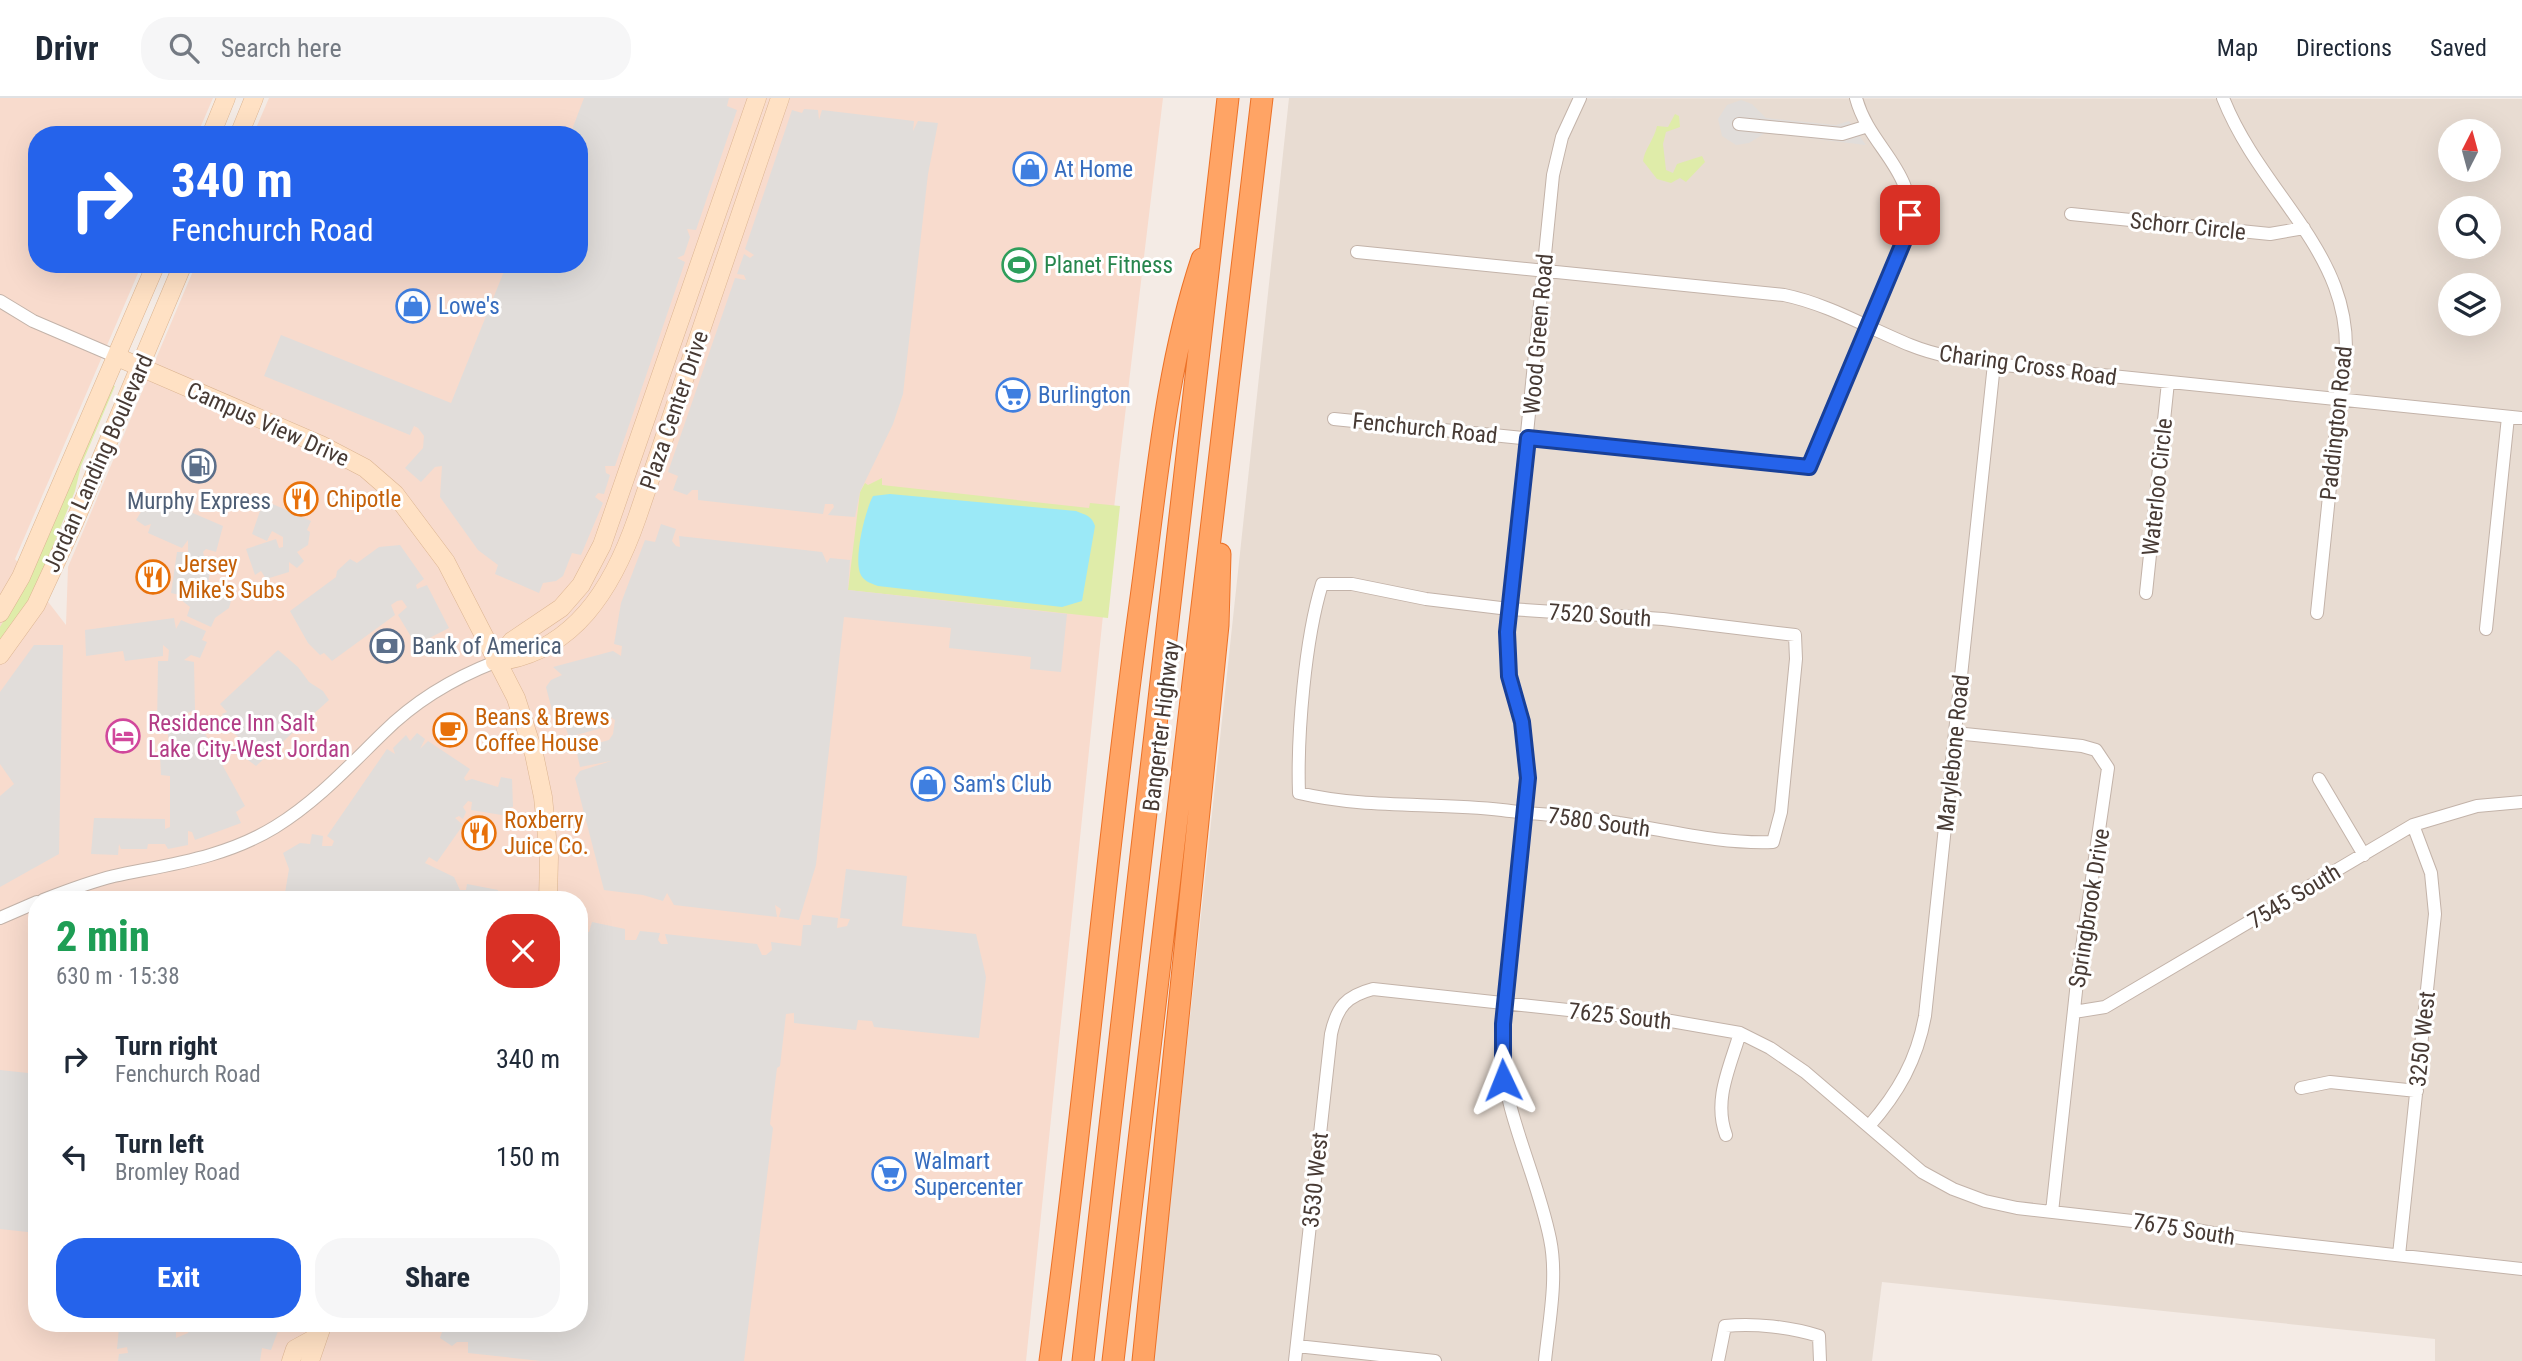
<!DOCTYPE html>
<html lang="en">
<head>
<meta charset="utf-8">
<style>
	:root { --surface:#fff; --page:#f6f6f7; --text:#1f2937; --muted:#747a83; --line:#e0e1e3; --accent:#2563eb }
	body { margin:0; font-family:"Roboto Condensed",sans-serif; background:var(--page); color:var(--text); height:100vh; display:flex; flex-direction:column; font-size:26px; white-space:nowrap }
	* { box-sizing:border-box; margin:0 }
	p { font-size:23px; color:var(--muted) }
	.icon { flex:none; width:38px; height:38px; fill:none; stroke:currentColor; stroke-width:2; stroke-linecap:round; stroke-linejoin:round }
	.map { position:relative; flex:1; overflow:hidden }
	.details { position:absolute; left:28px; top:793px; width:560px; height:441px; display:flex; flex-direction:column; background:var(--surface); border-radius:28px; box-shadow:0 7px 28px #0002 }
	.details>* { flex:none }
	.guide { position:absolute; left:28px; top:28px; width:560px; height:147px; border-radius:28px; box-shadow:0 7px 28px #0002; background:#2563eb; color:#fff; overflow:hidden }
	.needle { width:46px; rotate:6deg }
	.fabs { position:absolute; left:2438px; top:21px; display:grid; gap:14px }
	.fabs a { display:grid; place-items:center; width:63px; height:63px; border-radius:50%; background:var(--surface); box-shadow:0 7px 28px #0002; font-size:35px }
	.pin { position:absolute; display:grid; place-items:center; width:60px; height:60px; color:#fff; margin:-30px; border-radius:14px; box-shadow:0 4px 10px #0006 }
	.me { position:absolute; width:77px; margin:-38px; rotate:358deg; stroke-linejoin:round; filter:drop-shadow(0 0 5px #0008) }
	.turn { display:flex; align-items:center; gap:24px; height:147px; padding:0 28px; font-size:32px }
	.turn .icon { width:91px; height:91px; stroke-width:2.5 }
	.turn b { display:block; font-size:49px; line-height:60px }
	.round { display:grid; place-items:center; flex:none; width:74px; height:74px; border-radius:28px; background:var(--page) }
	.summary { display:flex; align-items:center; justify-content:space-between; height:119px; padding:0 28px }
	h1 { font-size:42px; font-weight:800; line-height:52px; color:#1e9e55 }
	.button { display:flex; gap:14px; margin-top:auto; padding:14px 28px }
	.button a { flex:1; height:80px; border-radius:28px; background:var(--accent); color:#fff; font-size:28px; font-weight:800; line-height:80px; text-align:center }
	.button a+a { background:var(--page); color:var(--text) }
	ul { padding:0; list-style:none }
	li { display:flex; align-items:center; gap:21px; height:98px; padding:0 28px }
	li div { flex:1 }
	li b { display:block; font-size:26px }
	li em { font-style:normal }
	header { display:flex; align-items:center; gap:42px; box-sizing:border-box; height:98px; padding:0 35px; background:var(--surface); border-bottom:2px solid var(--line) }
	header strong { font-size:33px }
	nav { display:flex; gap:38px; margin-inline-start:auto; font-size:24px }
	.search { width:490px; height:63px; background:var(--page); display:flex; align-items:center; gap:18px; box-sizing:border-box; padding:0 24px; border-radius:28px; color:var(--muted); font-size:26px }
	.map>svg:first-child { display:block }
	.residential { fill:#e8dcd2; fill-rule:evenodd }
	.commercial { fill:#f8dbcd; fill-rule:evenodd }
	.green { fill:#dfeca9 }
	.parking { fill:#e1ddda }
	.water { fill:#9be9f7 }
	.lines { fill:none; stroke-linecap:round; stroke-linejoin:round }
	.street-casing { stroke:#c3b3a9; stroke-width:14 }
	.secondary-casing { stroke:#dcb592; stroke-width:19 }
	.highway-casing { stroke:#ec7127; stroke-width:23 }
	.street { stroke:#fff; stroke-width:12 }
	.secondary { stroke:#ffe1c4; stroke-width:18 }
	.highway { stroke:#ffa465; stroke-width:21 }
	.route-casing { stroke:#184099; stroke-width:18 }
	.route { stroke:#2563eb; stroke-width:12 }
	.labels { text-anchor:middle; stroke-width:6; stroke-linejoin:round; paint-order:stroke }
	.shop-label { font-size:23px; fill:#366cbe; stroke:#fff; text-anchor:start }
	.street-label { font-size:23px; fill:#473a34; stroke:#fff }
	.leisure-label { font-size:23px; fill:#27864d; stroke:#fff; text-anchor:start }
	.food-label { font-size:23px; fill:#c56008; stroke:#fff; text-anchor:start }
	.service-label { font-size:23px; fill:#4e5e75; stroke:#fff }
	.hotel-label { font-size:23px; fill:#b23c85; stroke:#fff; text-anchor:start }
</style>
</head>
<body>
<header>
<strong>Drivr</strong>
<div class="search"><svg class="icon" aria-label="search" viewBox="0 0 24 24"><circle cx="10" cy="10" r="6"/><path d="M15 15l6 6"/></svg>Search here</div>
<nav><a>Map</a><a>Directions</a><a>Saved</a></nav>
</header>
<div class="map">
<svg width="2522" height="1263" viewBox="0 0 2522 1263">
	<rect width="100%" height="100%" fill="#f4ebe5"/>
	<path class="residential" d="M1289 0 2522 1V1263H2435V1241L1882 1184 1872 1263H1153ZM2450 33H2488V72H2450ZM2450 110H2488V149H2450ZM2450 187H2488V226H2450Z"/>
	<path class="commercial" d="M0 0H213L197 37H37V166H142L15 461 66 527 68 469 196 166H579V37H253L269 0H1163L1115 401 1026 1263H0ZM37 802H579V1225H37Z"/>
	<path class="green" d="M1675 16 1679 18 1680 29 1666 34 1663 46 1666 72 1673 75 1677 66 1702 58 1705 64 1686 84 1680 80 1671 85 1657 81 1643 63C1645 50 1654 42 1657 28L1668 29Z
		M112 287 115 288 81 368 75 393 35 493 0 547V529L22 492Z
		M882 380V387L1089 410 1090 405 1120 408 1108 520 848 492 860 394 865 385 868 387Z"/>
	<path class="parking" d="M584 0H729L727 8 737 12 696 132 687 131 690 139 684 157 677 160 685 164 615 368H605L606 375 610 377 604 396 598 395 595 399 603 405 581 457 572 455 563 478 556 483 543 485 539 495 495 476 498 467 478 452 440 399 442 368 435 369 421 384 405 370 423 350 424 338 418 330 414 328 410 337 264 278 281 237 451 305 507 166H579V37H570Z
		M1741 2 1752 6 1766 20 1836 27 1849 23 1866 47 1765 35 1749 45 1736 47 1722 38 1718 21 1727 7Z
		M804 11 818 12 819 22 822 12 914 23 913 33 918 23 938 25 928 76 903 296 893 326 860 394 855 419 828 417 834 409 833 406H825L823 416 698 402V392H692L687 397 673 392 678 378 668 374 735 180 746 182 744 177 737 176 744 156 750 160 754 157 745 151 792 12 802 15Z
		M151 397 223 428 216 454 206 451 203 454 204 458 213 459 208 485 199 484 196 492 199 494 203 487 232 499 229 510 215 520 211 529 187 518 190 509 180 501V497L171 495 177 454H188V442L182 450 148 435 151 426 145 428 136 422Z
		M268 404 311 423 307 432 310 434 308 447 297 454 304 463 297 470 289 464V474L266 481 261 473 255 477 246 451 276 441 279 450 283 449V439L272 433 267 443 252 436 260 413 264 412Z
		M661 426 676 431 672 443 676 448 680 449 679 438 822 454 827 465 830 460 850 462 848 492 1067 516 1061 574 1030 571 1031 559 949 550 951 530 844 519 816 767 799 822 779 819 781 811 775 807 777 819 674 807 667 795 663 803 643 797 604 792 575 680 580 673 611 663 580 669 576 651 609 642 613 636 615 622 606 616 609 628 569 639 565 628 554 620 546 589 551 582 562 577 553 569 613 553 621 558 622 548 614 546 621 505 645 442 655 444Z
		M400 447 424 481 416 487 417 491 427 487 449 530 416 547 398 517 407 509 402 502 397 503 391 507 395 517 332 563 324 555 320 557 308 545 290 513 336 479 337 473 350 461 357 465 379 449Z
		M174 520 176 531 181 522 206 533 202 542 207 544 200 560 191 557 184 562 194 564 195 612 185 616 187 623 197 621 245 708 236 714 241 725 195 742 192 734 188 733V747L168 751 165 746H148L147 751H121L119 746 118 757 91 756 94 720 165 721V731L170 729V678L161 677 160 657H170V652L167 629H157L158 563H168L169 552 163 547V558L125 563 123 553 86 558 85 532Z
		M34 547H63L59 756 0 789V698L14 686 0 666V594Z
		M278 552 298 569 309 584 323 593 329 602 256 668 248 662 240 649 243 643 230 632 222 616 227 614 220 606Z
		M417 635 425 641 420 651 428 643 470 671 464 680 466 683 472 681 498 689 501 679 512 681 513 709 509 710 508 718 471 712 472 704 468 703 463 709 466 714 463 721 459 718 455 720 463 727 437 764 429 759 425 765 454 779 460 792H466L467 786 498 792 497 800 507 796 508 801H284L289 771 283 755 300 745 310 746 312 736 323 738 322 748H332L334 743 327 738 387 651 395 656 393 650 406 637 410 643Z
		M846 771 907 778 902 828 976 836 986 879 979 940 874 929 872 923 858 922 856 932 794 925V915L786 916 780 968 777 970 770 1026 773 1030 744 1263H541L468 1255V1244H457L452 1248 440 1240 443 1231 435 1225H579V833L589 834 592 824 625 831V842H636L640 833 660 835 658 842 661 846H668L665 836 757 846 762 857H766L772 852 771 844 801 848 803 827H811L812 817 838 820 837 830 847 828 850 821 840 820Z
		M0 972 37 976V1135L0 1131Z
		M123 1225 176 1229V1240L188 1235 193 1225H281L271 1252 262 1250 260 1263H118L119 1256 128 1255 127 1249 117 1251 119 1230Z"/>
	<path class="water" d="M890 396 1076 413C1086 417 1092 418 1095 428L1082 503 1062 509 878 488C870 485 863 483 860 475 854 459 865 413 873 398Z"/>
	<g class="lines">
		<defs>
			<path id="street" d="M2223 0C2266 109 2375 167 2339 301L2317 515
				M1739 26 1842 36 1868 28
				M2071 116 2270 136 2304 130
				M1357 154 1784 197C1828 206 1868 230 1910 247 1937 258 1965 262 1994 266L2522 320
				M0 203 33 223 117 259
				M1334 321 1809 369 1908 133C1919 72 1870 52 1856 0
				M1322 486H1352L1426 501 1509 511 1663 521 1795 537 1796 561 1781 714 1773 744C1720 746 1671 733 1619 725 1580 718 1540 717 1502 712 1434 704 1366 711 1299 695 1297 637 1305 541 1322 486Z
				M2146 495 2168 284
				M2486 531 2508 319
				M1955 635 2082 648 2096 652 2108 670 2077 884 2052 1114
				M2319 681 2364 757
				M43 802C66 793 90 784 114 778 171 766 224 760 275 729 317 703 348 669 383 635 414 604 454 580 495 564
				M0 820 37 804
				M2074 914 2105 909 2413 727 2477 708 2522 704
				M2301 990 2330 984 2417 993
				M1869 1028C1898 995 1917 962 1925 918L1994 266
				M1726 1037C1713 1002 1730 969 1740 935
				M2399 1157 2435 816 2431 775 2413 727
				M1297 1248 1435 1263
				M1295 1263 1331 936C1337 909 1346 898 1373 891L1671 923 1740 935 1770 950 1805 974 1922 1074 1953 1091 1985 1103 2017 1110 2168 1127 2241 1140 2522 1171
				M1545 1263C1549 1223 1558 1180 1550 1141 1537 1077 1506 1020 1501 955L1528 680 1522 624 1509 578 1507 534 1553 77 1562 39 1580 0
				M1718 1263 1725 1228C1755 1225 1790 1229 1819 1238L1820 1263"/>
			<path id="secondary" d="M211 37 226 0
				M239 37 254 0
				M117 259 321 347 365 370 395 396 446 464 516 600 534 656 543 699 549 759 548 802
				M0 515 21 479 156 166
				M0 557 36 507 74 425 183 166
				M495 564C574 555 613 489 637 420L780 0
				M495 564 512 543 561 510 581 487 602 447 757 0
				M291 1263 295 1251 317 1239
				M310 1263 323 1225"/>
			<path id="highway" d="M1050 1263C1085 1012 1105 759 1140 507 1156 392 1165 272 1202 161
				M1083 1263 1228 0
				M1113 1263 1262 0
				M1143 1263 1218 527 1220 456"/>
		</defs>
		<use href="#street" class="street-casing"/>
		<use href="#secondary" class="secondary-casing"/>
		<use href="#highway" class="highway-casing"/>
		<use href="#street" class="street"/>
		<use href="#secondary" class="secondary"/>
		<use href="#highway" class="highway"/>
	</g>
	<g class="lines">
		<defs>
			<path id="route" d="M1503 982V926L1528 680 1522 624 1509 578 1507 534 1528 340 1809 369 1908 133 1910 117"/>
		</defs>
		<use href="#route" class="route-casing"/>
		<use href="#route" class="route"/>
	</g>
	<defs>
		<symbol id="shop-ring" viewBox="-11 -11 22 22"><circle r="9.5" fill="#fff" stroke="#3f7fe0" stroke-width="1.5"/><path d="M-5-2.5h2.3a2.7 3.5 0 0 1 5.4 0H5L5.5 6h-11ZM-1.5-2.5h3a1.5 2.3 0 0 0-3 0Z" fill="#3f7fe0"/></symbol>
		<symbol id="stadium-ring" viewBox="-11 -11 22 22"><circle r="9.5" fill="#fff" stroke="#2e9e5b" stroke-width="1.5"/><path d="M0-5a6.5 5 0 1 0 0 10a6.5 5 0 1 0 0-10ZM-3.5-1.8h7v3.6h-7Z" fill="#2e9e5b"/></symbol>
		<symbol id="supermarket-ring" viewBox="-11 -11 22 22"><circle r="9.5" fill="#fff" stroke="#3f7fe0" stroke-width="1.5"/><path d="M-6-5.5h2.5l.6 2H6L4.5 2H-2.5L-4.4-4H-6ZM-1.5 3.2a1.3 1.3 0 1 0 .1 0ZM3 3.2a1.3 1.3 0 1 0 .1 0Z" fill="#3f7fe0"/></symbol>
		<symbol id="fuel-ring" viewBox="-11 -11 22 22"><circle r="9.5" fill="#fff" stroke="#5c6f8a" stroke-width="1.5"/><path d="M-5.5-6h7V0h2V4h1.3V-2.5L3-4.5l.8-.8L6-3V5H2.5V1h-1V6h-7ZM-4.2-4.7v3.2H.2V-4.7Z" fill="#5c6f8a"/></symbol>
		<symbol id="restaurant-ring" viewBox="-11 -11 22 22"><circle r="9.5" fill="#fff" stroke="#e8710a" stroke-width="1.5"/><path d="M-5-6h1v4h1v-4h1v4h1v-4h1v5L-1.5 .5V6h-2V.5L-5-1ZM5-6V6H3V1.5H1.5Q1.5-4 5-6Z" fill="#e8710a"/></symbol>
		<symbol id="bank-ring" viewBox="-11 -11 22 22"><circle r="9.5" fill="#fff" stroke="#5c6f8a" stroke-width="1.5"/><path d="M-6-4H6V4H-6ZM0-2.3a2.3 2.3 0 1 0 0 4.6a2.3 2.3 0 1 0 0-4.6Z" fill="#5c6f8a"/></symbol>
		<symbol id="cafe-ring" viewBox="-11 -11 22 22"><circle r="9.5" fill="#fff" stroke="#e8710a" stroke-width="1.5"/><path d="M-5.5-4.5H6V0H3Q3 3.5 0 3.5H-2.5Q-5.5 3.5-5.5 0ZM3-3.2v2h1.7v-2ZM-6 4.5H4V6H-6Z" fill="#e8710a"/></symbol>
		<symbol id="hotel-ring" viewBox="-11 -11 22 22"><circle r="9.5" fill="#fff" stroke="#d1479c" stroke-width="1.5"/><path d="M-6-4.5h1.5V1H6V5H4.5V3h-9V5H-6ZM-4 0a1.8 1.8 0 1 1 3.6 0ZM.5 0V-2.5h3Q6-2.5 6 0Z" fill="#d1479c"/></symbol>
	</defs>
	<g fill-rule="evenodd">
		<use href="#shop-ring" x="1011" y="52" width="38" height="38"/>
		<use href="#stadium-ring" x="1000" y="148" width="38" height="38"/>
		<use href="#shop-ring" x="394" y="189" width="38" height="38"/>
		<use href="#supermarket-ring" x="994" y="278" width="38" height="38"/>
		<use href="#fuel-ring" x="180" y="349" width="38" height="38"/>
		<use href="#restaurant-ring" x="282" y="382" width="38" height="38"/>
		<use href="#restaurant-ring" x="134" y="460" width="38" height="38"/>
		<use href="#bank-ring" x="368" y="529" width="38" height="38"/>
		<use href="#cafe-ring" x="431" y="613" width="38" height="38"/>
		<use href="#hotel-ring" x="104" y="619" width="38" height="38"/>
		<use href="#shop-ring" x="909" y="667" width="38" height="38"/>
		<use href="#restaurant-ring" x="460" y="716" width="38" height="38"/>
		<use href="#supermarket-ring" x="870" y="1057" width="38" height="38"/>
	</g>
	<g class="labels">
		<g class="shop-label">
			<text x="1054" y="79">At Home</text>
			<text x="438" y="216">Lowe's</text>
			<text x="1038" y="305">Burlington</text>
			<text x="953" y="694">Sam's Club</text>
			<text x="914" y="1071">Walmart<tspan x="914" dy="26">Supercenter</tspan></text>
		</g>
		<g class="street-label">
			<text transform="translate(2188 128) rotate(6)" y="8">Schorr Circle</text>
			<text transform="translate(1538 236) rotate(-85)" y="8">Wood Green Road</text>
			<text transform="translate(2028 267) rotate(8)" y="8">Charing Cross Road</text>
			<text transform="translate(674 312) rotate(-71)" y="8">Plaza Center Drive</text>
			<text transform="translate(2336 325) rotate(-84)" y="8">Paddington Road</text>
			<text transform="translate(268 326) rotate(24)" y="8">Campus View Drive</text>
			<text transform="translate(1425 330) rotate(6)" y="8">Fenchurch Road</text>
			<text transform="translate(98 365) rotate(-66)" y="8">Jordan Landing Boulevard</text>
			<text transform="translate(2157 389) rotate(-84)" y="8">Waterloo Circle</text>
			<text transform="translate(1600 517) rotate(4)" y="8">7520 South</text>
			<text transform="translate(1161 628) rotate(-83)" y="8">Bangerter Highway</text>
			<text transform="translate(1953 655) rotate(-84)" y="8">Marylebone Road</text>
			<text transform="translate(1599 724) rotate(8)" y="8">7580 South</text>
			<text transform="translate(2294 798) rotate(-31)" y="8">7545 South</text>
			<text transform="translate(2089 810) rotate(-81)" y="8">Springbrook Drive</text>
			<text transform="translate(1620 918) rotate(6)" y="8">7625 South</text>
			<text transform="translate(2422 941) rotate(-84)" y="8">3250 West</text>
			<text transform="translate(1315 1082) rotate(-84)" y="8">3530 West</text>
			<text transform="translate(2184 1131) rotate(9)" y="8">7675 South</text>
		</g>
		<g class="leisure-label">
			<text x="1044" y="175">Planet Fitness</text>
		</g>
		<g class="food-label">
			<text x="326" y="409">Chipotle</text>
			<text x="178" y="474">Jersey<tspan x="178" dy="26">Mike's Subs</tspan></text>
			<text x="475" y="627">Beans &amp; Brews<tspan x="475" dy="26">Coffee House</tspan></text>
			<text x="504" y="730">Roxberry<tspan x="504" dy="26">Juice Co.</tspan></text>
		</g>
		<g class="service-label">
			<text x="199" y="411">Murphy Express</text>
			<text x="412" y="556" text-anchor="start">Bank of America</text>
		</g>
		<g class="hotel-label">
			<text x="148" y="633">Residence Inn Salt<tspan x="148" dy="26">Lake City-West Jordan</tspan></text>
		</g>
	</g>
</svg>
<div class="fabs">
<a><svg class="needle" viewBox="-14 -14 28 28"><path d="M0-13l5 13h-10z" fill="#e53935"/><path d="M0 13l5-13h-10z" fill="#747a83"/></svg></a>
<a><svg class="icon" aria-label="search" viewBox="0 0 24 24"><circle cx="10" cy="10" r="6"/><path d="M15 15l6 6"/></svg></a>
<a><svg class="icon" aria-label="layers" viewBox="0 0 24 24"><path d="M12 4l9 5-9 5-9-5zM3 14l9 5 9-5"/></svg></a>
</div>
<div class="pin" style="left:1910px;top:117px;background:#d93025"><svg class="icon" aria-label="arrive" viewBox="0 0 24 24"><path d="M6 21V4h12l-3 4 3 4H6"/></svg></div>
<svg class="me" style="left:1503px;top:982px" viewBox="-20 -20 40 40"><path d="M0-17L14 15 0 8-14 15z" fill="#2563eb" stroke="#fff" stroke-width="4"/></svg>
<div class="guide">
<div class="turn"><svg class="icon" aria-label="right" viewBox="0 0 24 24"><path d="M7 20v-9h11M14 6l5 5-5 5"/></svg><div><b>340 m</b>Fenchurch Road</div></div>
</div>
<section class="details">
<div class="summary"><div><h1>2 min</h1><p>630 m · 15:38</p></div><a class="round" style="background:#d93025;color:#fff"><svg class="icon" aria-label="close" viewBox="0 0 24 24"><path d="M6 6l12 12M18 6L6 18"/></svg></a></div>
<ul>
<li><svg class="icon" aria-label="right" viewBox="0 0 24 24"><path d="M7 20v-9h11M14 6l5 5-5 5"/></svg><div><b>Turn right</b><p>Fenchurch Road</p></div><em>340 m</em></li>
<li><svg class="icon" aria-label="left" viewBox="0 0 24 24"><path d="M17 20v-9H6M10 6l-5 5 5 5"/></svg><div><b>Turn left</b><p>Bromley Road</p></div><em>150 m</em></li>
</ul>
<div class="button"><a>Exit</a><a>Share</a></div>
</section>
</div>
</body>
</html>
